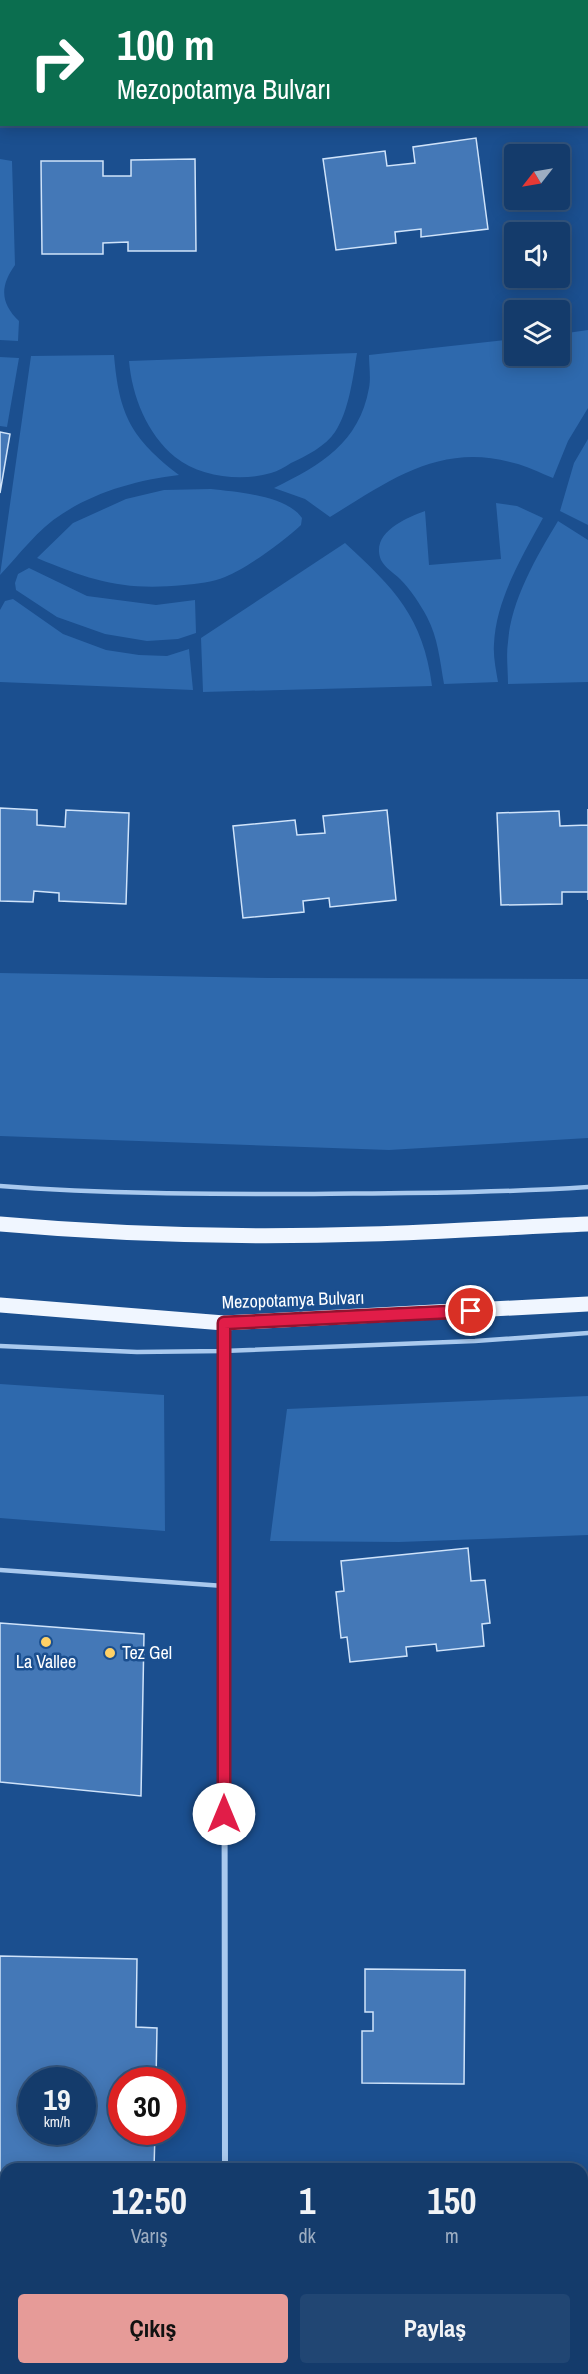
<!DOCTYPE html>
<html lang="tr">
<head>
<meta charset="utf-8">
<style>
	:root { --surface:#143b6b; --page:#214673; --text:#f1f3f6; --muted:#9dadc1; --line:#33557e; --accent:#e69b98 }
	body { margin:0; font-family:"Archivo Narrow",sans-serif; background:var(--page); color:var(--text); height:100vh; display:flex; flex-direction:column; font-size:22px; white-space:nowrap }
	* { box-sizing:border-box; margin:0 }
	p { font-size:20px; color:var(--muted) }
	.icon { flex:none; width:33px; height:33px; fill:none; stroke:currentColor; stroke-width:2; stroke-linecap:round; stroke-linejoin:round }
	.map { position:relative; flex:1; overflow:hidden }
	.sheet { position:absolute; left:0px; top:2163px; width:588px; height:212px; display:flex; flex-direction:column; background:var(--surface); border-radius:18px 18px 0 0; box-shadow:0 3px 15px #0003,0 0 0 2px var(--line) }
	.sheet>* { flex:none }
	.guide { position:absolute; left:0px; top:0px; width:588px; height:126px; box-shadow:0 3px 15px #0003,0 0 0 2px var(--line); background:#0b6e4f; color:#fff; overflow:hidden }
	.needle { width:39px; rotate:239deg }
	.fabs { position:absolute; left:504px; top:144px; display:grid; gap:12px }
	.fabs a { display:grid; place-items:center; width:66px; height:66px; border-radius:6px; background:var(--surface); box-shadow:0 3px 15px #0003,0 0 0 2px var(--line); font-size:30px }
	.speed { position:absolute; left:18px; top:2067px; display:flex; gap:12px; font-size:30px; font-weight:700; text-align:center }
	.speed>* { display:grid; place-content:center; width:78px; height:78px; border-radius:50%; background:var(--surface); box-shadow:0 3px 15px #0003,0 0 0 2px var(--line); line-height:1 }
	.speed small { font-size:15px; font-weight:400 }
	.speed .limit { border:9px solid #d22; background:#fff; color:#111 }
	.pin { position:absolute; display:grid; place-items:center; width:51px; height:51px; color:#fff; margin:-26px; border:3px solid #fff; border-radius:50%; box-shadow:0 2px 6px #0007 }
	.me { position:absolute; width:66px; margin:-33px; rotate:0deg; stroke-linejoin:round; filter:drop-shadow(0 0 4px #0008) }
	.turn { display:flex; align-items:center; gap:21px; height:126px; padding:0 18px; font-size:27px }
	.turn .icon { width:78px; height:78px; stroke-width:2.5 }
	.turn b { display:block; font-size:42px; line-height:51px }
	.eta { display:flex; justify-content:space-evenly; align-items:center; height:102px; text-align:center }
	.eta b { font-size:36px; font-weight:800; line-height:42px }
	.button { display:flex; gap:12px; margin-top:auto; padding:12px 18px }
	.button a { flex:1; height:69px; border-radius:6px; background:var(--accent); color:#111; font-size:24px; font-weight:800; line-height:69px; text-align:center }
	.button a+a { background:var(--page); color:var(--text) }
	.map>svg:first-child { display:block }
	.green { fill:#2e69ad }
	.building { fill:#4478b7; stroke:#cfe3fa; stroke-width:1.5; fill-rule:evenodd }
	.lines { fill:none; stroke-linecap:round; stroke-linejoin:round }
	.service { stroke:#a9c9ee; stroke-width:4.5 }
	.minor { stroke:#a9c9ee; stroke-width:6 }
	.tertiary { stroke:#a9c9ee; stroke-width:10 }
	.primary { stroke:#f0f6ff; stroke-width:15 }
	.route-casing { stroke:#92132f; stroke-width:15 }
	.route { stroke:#e11d48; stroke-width:10 }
	.poi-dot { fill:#ffd166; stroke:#1b4f8f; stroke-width:2 }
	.labels { text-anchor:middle; stroke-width:5; stroke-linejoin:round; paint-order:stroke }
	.street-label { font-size:18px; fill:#fff; stroke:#1b4f8f }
	.poi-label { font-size:18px; fill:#fff; stroke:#1b4f8f; text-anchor:start }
</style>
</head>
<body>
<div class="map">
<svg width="588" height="2374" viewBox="0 0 588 2374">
	<rect width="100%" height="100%" fill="#1b4f8f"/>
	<path class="green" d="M0 159 12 161 15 265C0 286 0 303 19 321L18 341 0 340Z
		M588 330V408L568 441 553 478C540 473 527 466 514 463 441 442 390 480 330 517L305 499 274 488C321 465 359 443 369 388 371 378 369 365 369 355L514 339V356H560V334Z
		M357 353C353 377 349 411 335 432 326 446 306 456 291 463 285 467 278 471 271 473 241 482 200 477 175 457 147 434 132 396 129 361Z
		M114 355C119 415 131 438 179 475 138 480 97 491 62 514 38 529 19 555 0 575L31 356Z
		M0 357 19 358 7 427 0 426Z
		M588 439V525L560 511 574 463Z
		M211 489C236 492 286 495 302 518L301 525C284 541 246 569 225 577 213 582 197 584 184 585 124 591 92 581 37 558L73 523 126 499 164 490Z
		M496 503 517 506 543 518C522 557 496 599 494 644 493 656 496 670 498 682L444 684C440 661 438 638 427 617 420 604 411 590 400 579 394 573 385 568 381 560 370 533 406 518 425 511L429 565 501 559Z
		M558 521 588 540V682L508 684C508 670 506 655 508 642 511 600 537 556 558 521Z
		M345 543C394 588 423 617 432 686L203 692 201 638Z
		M29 568 87 596 156 605 195 600 196 633 178 639 147 641 105 634 57 617 16 590 15 583 18 574Z
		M13 599 63 634 106 650 139 655 167 656 189 649 193 690 0 682V610L5 601Z
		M0 973 269 978 588 979V1138L389 1150 0 1136Z
		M0 1384 164 1395 165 1531 0 1518Z
		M588 1396V1535L399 1542 270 1541 287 1409Z"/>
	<path class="building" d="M476 138 488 229 421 237V229L395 232 396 243 336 250 323 159 385 151 387 166 415 163 413 147Z
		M195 159 196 251H128V242L103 243V254H42L41 161H103V176H131V160Z
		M0 432 10 434 0 493Z
		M0 808 37 810V825L65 827 66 810 129 813 126 904 59 901V893L34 891 33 902 0 901Z
		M588 809V900V892H562V904L501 905 497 813 559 811 560 826 588 825Z
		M387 810 396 900 330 907 329 898 303 901 304 912 243 918 233 826 295 820 297 835 325 833 323 816Z
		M468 1548 471 1581 485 1580 490 1623 482 1624 484 1646 437 1651 436 1644 406 1647 407 1656 350 1662 347 1637 341 1638 336 1592 344 1591 341 1561Z
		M0 1623 144 1634 141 1796 0 1782Z
		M0 1956 137 1959 136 2027 157 2028 156 2080H122V2132H155L154 2169H6V2251H0ZM32 2080H82V2132H32Z
		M365 1969 465 1970 464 2084 362 2083V2031H373V2012H365Z"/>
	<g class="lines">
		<path class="service" d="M0 1186C105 1194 209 1194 314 1194 406 1193 497 1193 588 1187
			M0 1346 137 1352 223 1351 475 1341 588 1333
			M0 1570 224 1586"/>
		<path class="minor" d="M224 1324 225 2169
			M225 2368V2374"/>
		<path class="tertiary" d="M586 40H588
			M0 79H2"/>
		<path class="primary" d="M0 1224C123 1235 246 1238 369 1234 442 1232 515 1227 588 1224
			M0 1305 224 1323 588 1304"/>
	</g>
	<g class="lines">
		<defs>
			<path id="route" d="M224 1814V1323L471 1311"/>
		</defs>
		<use href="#route" class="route-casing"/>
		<use href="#route" class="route"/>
	</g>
	<g class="poi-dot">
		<circle cx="46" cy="1642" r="6"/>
		<circle cx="110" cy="1653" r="6"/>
	</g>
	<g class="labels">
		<g class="street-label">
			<text transform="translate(293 1300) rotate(-2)" y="6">Mezopotamya Bulvarı</text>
		</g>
		<g class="poi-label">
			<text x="122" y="1659">Tez Gel</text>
			<text x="46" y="1668" text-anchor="middle">La Vallee</text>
		</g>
	</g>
</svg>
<div class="fabs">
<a><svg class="needle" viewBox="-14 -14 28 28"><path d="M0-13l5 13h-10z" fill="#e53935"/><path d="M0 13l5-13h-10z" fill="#9dadc1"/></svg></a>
<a><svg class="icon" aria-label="sound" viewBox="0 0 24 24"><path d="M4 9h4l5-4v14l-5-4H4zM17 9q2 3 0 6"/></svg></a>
<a><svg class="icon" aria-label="layers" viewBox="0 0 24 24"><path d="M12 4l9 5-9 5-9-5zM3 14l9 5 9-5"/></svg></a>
</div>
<div class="speed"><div>19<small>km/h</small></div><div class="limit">30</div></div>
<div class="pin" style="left:471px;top:1311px;background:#d93025"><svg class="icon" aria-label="arrive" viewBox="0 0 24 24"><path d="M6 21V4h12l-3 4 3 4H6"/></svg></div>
<svg class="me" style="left:224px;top:1814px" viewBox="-20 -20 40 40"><circle r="19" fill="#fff"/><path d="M0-13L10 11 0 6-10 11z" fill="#e11d48"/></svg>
<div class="guide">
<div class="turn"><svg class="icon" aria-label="right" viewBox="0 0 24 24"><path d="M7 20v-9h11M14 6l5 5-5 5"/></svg><div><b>100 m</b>Mezopotamya Bulvarı</div></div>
</div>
<section class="sheet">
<div class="eta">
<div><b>12:50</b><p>Varış</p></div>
<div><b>1</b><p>dk</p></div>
<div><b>150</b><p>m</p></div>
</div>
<div class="button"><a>Çıkış</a><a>Paylaş</a></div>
</section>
</div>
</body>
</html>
